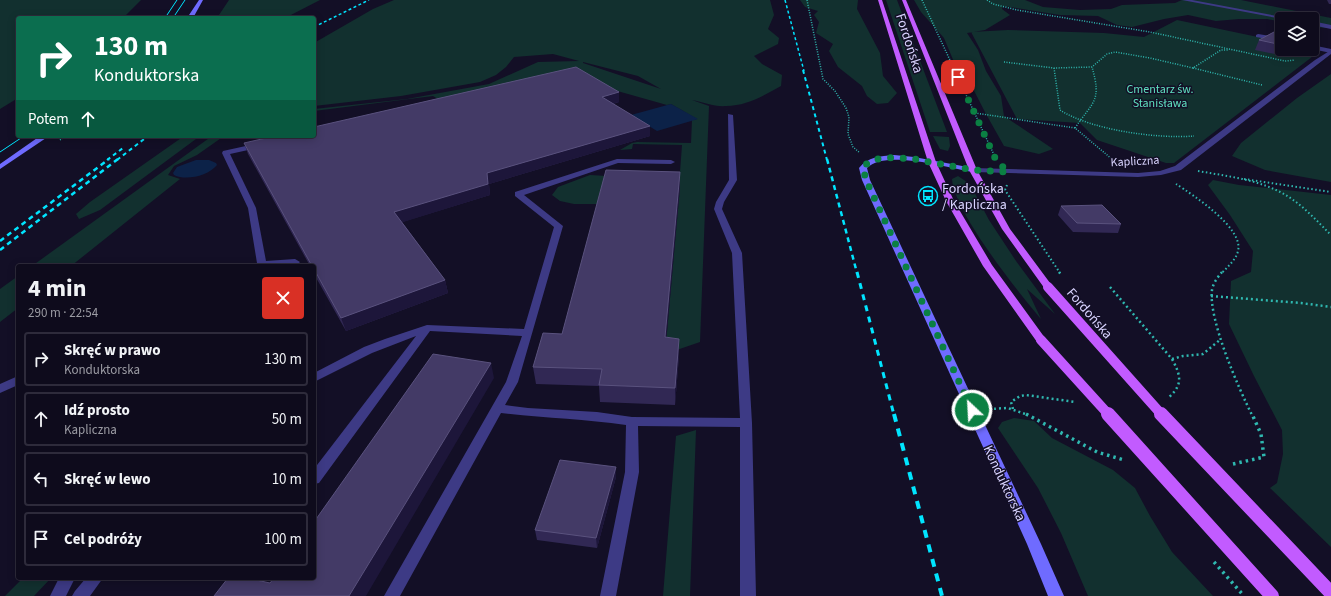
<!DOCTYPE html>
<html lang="pl">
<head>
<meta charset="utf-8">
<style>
	:root { --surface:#0e0b1c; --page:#171425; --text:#f1f3f6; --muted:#9b9ba3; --line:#2e2b3b }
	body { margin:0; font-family:"Source Sans 3",sans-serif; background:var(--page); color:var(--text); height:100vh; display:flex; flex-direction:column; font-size:15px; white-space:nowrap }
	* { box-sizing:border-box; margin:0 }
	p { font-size:13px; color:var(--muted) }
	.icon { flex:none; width:22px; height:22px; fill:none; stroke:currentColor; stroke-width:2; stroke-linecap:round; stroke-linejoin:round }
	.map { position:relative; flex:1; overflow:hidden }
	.side { position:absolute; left:16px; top:264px; width:300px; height:316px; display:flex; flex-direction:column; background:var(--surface); border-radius:4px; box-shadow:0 2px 10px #0003,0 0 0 1px var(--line) }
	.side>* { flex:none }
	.guide { position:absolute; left:16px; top:16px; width:300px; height:122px; border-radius:4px; box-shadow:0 2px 10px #0003,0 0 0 1px var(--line); background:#0b6e4f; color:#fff; overflow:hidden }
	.controls { position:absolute; left:1275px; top:12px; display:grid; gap:8px }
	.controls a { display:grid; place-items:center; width:44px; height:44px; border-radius:4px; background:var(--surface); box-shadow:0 2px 10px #0003,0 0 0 1px var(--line); font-size:20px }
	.pin { position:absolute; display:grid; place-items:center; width:34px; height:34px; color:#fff; margin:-17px; border-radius:8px; box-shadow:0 2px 6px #0006 }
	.me { position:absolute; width:44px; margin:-22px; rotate:335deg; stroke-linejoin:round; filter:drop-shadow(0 0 3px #0008) }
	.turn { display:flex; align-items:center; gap:14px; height:84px; padding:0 12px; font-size:18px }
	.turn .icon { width:52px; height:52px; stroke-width:2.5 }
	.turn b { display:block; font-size:28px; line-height:34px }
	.then { display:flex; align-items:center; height:38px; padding:0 12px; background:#0003; gap:8px; font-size:15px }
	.round { display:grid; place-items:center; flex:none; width:42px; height:42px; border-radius:4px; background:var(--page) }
	.head { display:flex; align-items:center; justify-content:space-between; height:68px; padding:0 12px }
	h1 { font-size:24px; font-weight:700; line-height:30px }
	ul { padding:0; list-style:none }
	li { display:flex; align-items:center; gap:12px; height:54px; margin:0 8px 6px; padding:0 4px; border:2px solid var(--line); border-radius:4px }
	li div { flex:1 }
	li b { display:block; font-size:15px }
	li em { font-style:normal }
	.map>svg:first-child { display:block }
	.green { fill:#12302f; fill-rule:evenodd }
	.water { fill:#0c2248 }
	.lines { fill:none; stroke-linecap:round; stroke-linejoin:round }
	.path-far3 { stroke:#2fb8b0; stroke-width:1.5; stroke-dasharray:1 1.5; stroke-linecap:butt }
	.path-far2 { stroke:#2fb8b0; stroke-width:2; stroke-dasharray:1.5 2.5; stroke-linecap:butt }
	.path-far1 { stroke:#2fb8b0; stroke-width:2.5; stroke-dasharray:2 3; stroke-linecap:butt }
	.path { stroke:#2fb8b0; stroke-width:3.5; stroke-dasharray:2.5 4; stroke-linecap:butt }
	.lane { fill:#3d3a85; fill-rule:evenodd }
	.street { fill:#3d3a85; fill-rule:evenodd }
	.secondary { fill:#6f6bff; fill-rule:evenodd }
	.primary { fill:#c25bff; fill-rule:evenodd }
	.tram { stroke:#00e5ff; stroke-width:1 }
	.rail-far4 { stroke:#00e5ff; stroke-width:1.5; stroke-dasharray:3 2.5; stroke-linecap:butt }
	.rail-far3 { stroke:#00e5ff; stroke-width:2; stroke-dasharray:4 3.5; stroke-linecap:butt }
	.rail-far2 { stroke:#00e5ff; stroke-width:2.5; stroke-dasharray:5 4; stroke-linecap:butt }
	.rail-far1 { stroke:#00e5ff; stroke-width:3; stroke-dasharray:6 5.5; stroke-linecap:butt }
	.rail { stroke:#00e5ff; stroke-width:4; stroke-dasharray:8 7; stroke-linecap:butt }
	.path-bridge { stroke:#2fb8b0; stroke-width:3.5; stroke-dasharray:2.5 4; stroke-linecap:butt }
	.primary-bridge-far1 { stroke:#c25bff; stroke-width:10 }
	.primary-bridge { stroke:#c25bff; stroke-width:14 }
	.wall { fill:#312854 }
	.shaded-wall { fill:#1d163a }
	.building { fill:#433a66; stroke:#5a527e }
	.route { stroke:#0b8043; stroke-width:7; stroke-dasharray:0 12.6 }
	.labels { text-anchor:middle; stroke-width:3; stroke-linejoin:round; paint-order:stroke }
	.far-park-label { font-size:12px; fill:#5fe0c0; stroke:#130f26 }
	.far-street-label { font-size:12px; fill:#d9d4ff; stroke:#130f26 }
	.street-label { font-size:14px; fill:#d9d4ff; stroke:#130f26 }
	.poi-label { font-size:14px; fill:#d9d4ff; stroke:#130f26; text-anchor:start }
</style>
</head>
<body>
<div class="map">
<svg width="1331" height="596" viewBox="0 0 1331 596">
	<rect width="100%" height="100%" fill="#130f26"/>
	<path class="green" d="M0 0H141L123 18H18V98L0 109Z
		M229 0H320L285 18H217Z
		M394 0H770L774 15 768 29 779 38 778 44 754 56 762 64 782 75 781 86C763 96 747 106 726 106 715 107 703 102 692 100L709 106 700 342 665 354 680 187 679 186 682 145 633 144 632 149 620 150 632 143 637 142 691 143 692 120 697 119 671 104 667 105 589 83 438 99 433 96 314 111V109L407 99 489 84 538 62 579 61 553 54 514 57 506 67 496 75 480 82 401 96 314 106V43L373 9ZM583 62 638 76 661 89 583 63Z
		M800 0H858L857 9 880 53 883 76 897 93 888 103 877 104 867 96 862 86 838 67 829 51 833 44 816 33 819 22 814 15 818 11 805 7Z
		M886 0H897L947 132H930Z
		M914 0H1025L1043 7 1080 10 1111 9 1122 5 1175 3 1182 0H1241L1331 18V28L1312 27V19H1282V22L1267 19H1239L1216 21 1188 15 1164 19 1132 27 1117 25 1098 16 1060 15 1003 6 1002 9 1010 15 985 30 967 33 978 50 986 71 1001 96 1004 116 1053 149 1039 154 1004 146 986 114 968 79 954 62 944 38 921 12Z
		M1177 20 1282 42V49L1321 50 1174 163H1166L1097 140 1080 123 1017 119 971 32 1008 30 1104 33 1144 37Z
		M1331 74V182L1265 170 1232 156 1241 143 1297 98Z
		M184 136H200L100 210 79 219 76 214 90 202Z
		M212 136H224L197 155 174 166 168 175 180 179 71 266H32Z
		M933 136 949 137 950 146 948 151 940 149Z
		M590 175 607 176 602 204H574L560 201 552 195 558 187Z
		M958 176 970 184 989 220 1016 261 1055 314 1027 289 1041 319C1018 292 954 212 952 179Z
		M1213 180 1239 185 1331 195V547L1270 488 1277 483 1283 454 1282 430 1254 376 1229 324 1231 281 1251 272 1253 251 1230 215 1208 185Z
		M18 276V308L0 322V289Z
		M1014 418 1034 421 1052 438 1113 470 1135 488 1150 516 1172 552 1213 596H1088L1061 533 1038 488 998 428 1002 422Z
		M696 430 690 596H663L676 436Z
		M23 578H51L34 596H5Z"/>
	<path class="water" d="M671 104 698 119 657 131 631 115Z
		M196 160H209L216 163 217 165C208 176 186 181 174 175L173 173 177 167Z"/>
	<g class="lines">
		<path class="path-far3" d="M807 0 823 79 835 91 846 108 849 117 848 134 853 147 860 153
			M922 0 995 157
			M987 0 993 4 1017 10 1150 32 1285 61 1295 60
			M1004 62 1054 68 1092 67 1107 54 1115 52 1150 58 1193 68 1221 50H1228
			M1054 68 1060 110C1091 130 1157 139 1194 136
			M1193 68 1262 85
			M975 113 1075 128 1113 160
			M1075 128C1093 101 1102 102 1092 67
			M60 140 66 136"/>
		<path class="path-far2" d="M1111 159 1114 161
			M1198 171C1226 176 1256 179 1282 193 1301 203 1316 220 1331 235
			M1244 179 1331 192
			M1176 184C1193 195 1244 228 1238 251 1236 260 1228 266 1222 273
			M1007 185 1005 190 1060 273"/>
		<path class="path-far1" d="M1059 272 1062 276
			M1222 272C1218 277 1213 283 1212 290 1208 319 1239 389 1252 415
			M1110 287 1172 359C1180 374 1184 384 1169 397
			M1211 296 1301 303 1331 307
			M1172 359 1183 356 1203 354 1221 339
			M989 409 1008 408 1028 415
			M1013 409 1011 402 1020 396 1026 395 1075 402"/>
		<path class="path" d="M1026 414 1097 452 1124 460
			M1233 464 1264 457 1261 434 1252 414"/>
		<path class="lane" d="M1258 34 1282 38V42L1256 37V35Z
			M1312 45 1331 49V53L1312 49Z
			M728 114 733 115 737 180 724 202 722 209 742 253 752 423 756 596H740V427L638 426 639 472 616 596H600L625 472 626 425C584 419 542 418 501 413L400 596H384L506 382 522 336 430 331 319 483 314 484V469L416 336 372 353 314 382V373L364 347 385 339 427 325 524 329 554 227 515 196V192L617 159 671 160 675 162 671 164 618 163 524 195 563 226 518 382 505 405 528 408 597 412 632 417 740 418 732 253 714 209 716 202 729 180Z
			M259 143H262V147L230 154 256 208 266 261 295 259 300 262 298 264 254 266 257 263 248 208 222 153 223 151Z
			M18 376V385L0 393V384Z
			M59 578H75L66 596H50Z
			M86 578H103L90 596H72L75 591Z"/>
		<path class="street" d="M1182 0H1192L1293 19H1282Z
			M1312 21 1331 25V29L1312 25Z
			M1331 50V54L1181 170 1161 175 1138 177 973 172 969 170 973 168 1138 173 1160 171 1175 166 1315 60Z"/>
		<path class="secondary" d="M199 0H203L193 18H187Z
			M40 136H49L0 169V164Z
			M894 155 914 157 973 168 977 170 973 172C949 168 885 149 867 168L870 180 1041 544 1064 596H1048L1027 544 862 180 859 168C868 157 880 156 894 155Z"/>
		<path class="primary" d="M878 0H882L936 162 954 201 992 265 1045 338 1046 340 1045 342H1037L983 266 946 201 928 162Z
			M902 0H906L977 170 1010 229 1053 287 1051 289H1045L1002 229 969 170Z"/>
		<path class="tram" d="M165 18 177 0
			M173 18 185 0
			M0 152 24 136"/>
		<path class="rail-far4" d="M785 0 804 71
			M314 27 369 0"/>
		<path class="rail-far3" d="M803 70 827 160
			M107 160 123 148
			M117 160 148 136"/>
		<path class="rail-far2" d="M827 159 857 273
			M0 241 109 159
			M0 250 118 159"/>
		<path class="rail-far1" d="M857 272 894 415"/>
		<path class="rail" d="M894 414 942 596"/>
		<path class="path-bridge" d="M1214 562 1244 596"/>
		<path class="primary-bridge-far1" d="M1048 287 1162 415
			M1041 340 1109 415"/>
		<path class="primary-bridge" d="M1108 414 1272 596
			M1161 414 1331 593"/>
	</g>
	<path class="wall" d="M1327 0H1331V4H1329Z
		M1282 27V49H1294L1284 56 1255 50 1259 40 1279 33Z
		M619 92V102L613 104 650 126V136L489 184 490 195 402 222 445 280 448 293 346 331 314 274V266H310L248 154 244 143Z
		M680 172V186L666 338 679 356 675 405 600 402 599 386 536 384 533 367 562 334Z
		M1061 206 1121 224 1118 233 1073 232 1058 215Z
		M616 467V477L597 548 537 540 535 530Z"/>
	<path class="shaded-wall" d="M1288 49H1294L1284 56Z
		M619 92V102L603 106 602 97Z
		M650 126V136L489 184 490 195 397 224 394 212 487 173Z
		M680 172V186L665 354V337Z
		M445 280 448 293 346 331 341 318Z
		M679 339V356L675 405V388Z
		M491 363 494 378 366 596H349Z
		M616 467V477L597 548 596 538Z"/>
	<path class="building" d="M1274 32 1282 33V45L1259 40Z
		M576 67 619 92 602 97 650 126 487 173 488 184 394 212 445 280 341 318 314 269V266H312L244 143 275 136H314V127Z
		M606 170 680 172 665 337 679 339 675 388 599 385 602 369 533 367 543 333 562 334Z
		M1102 205 1121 224 1077 223 1061 206Z
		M433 354 491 363 349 596H214L228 578H247L270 583 274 578H314V522Z
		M560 460 616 467 596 538 535 530Z"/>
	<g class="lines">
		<path class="route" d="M958 77 996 160 1008 172 973 170 914 159C899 158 872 154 863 168L866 180 972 410"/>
	</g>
	<defs>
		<symbol id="bus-ring" viewBox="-11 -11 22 22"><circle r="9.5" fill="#130f26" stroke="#00e5ff" stroke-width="1.5"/><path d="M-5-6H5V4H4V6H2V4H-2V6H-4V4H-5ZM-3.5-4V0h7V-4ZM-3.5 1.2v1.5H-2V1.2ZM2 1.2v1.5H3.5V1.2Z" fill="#00e5ff"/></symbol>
	</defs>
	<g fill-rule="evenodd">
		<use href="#bus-ring" x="917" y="185" width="22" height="22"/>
	</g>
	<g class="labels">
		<g class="far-park-label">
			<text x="1160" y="93">Cmentarz św.<tspan x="1160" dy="14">Stanisława</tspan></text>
		</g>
		<g class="far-street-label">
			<text transform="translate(1135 161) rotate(-3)" y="4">Kapliczna</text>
		</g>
		<g class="street-label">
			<text transform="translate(910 43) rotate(72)" y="5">Fordońska</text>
			<text transform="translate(1090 313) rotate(49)" y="5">Fordońska</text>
			<text transform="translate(1005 483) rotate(65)" y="5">Konduktorska</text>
		</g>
		<g class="poi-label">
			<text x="942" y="193">Fordońska<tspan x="942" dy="16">/ Kapliczna</tspan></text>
		</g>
	</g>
</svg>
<div class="controls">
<a><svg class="icon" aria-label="layers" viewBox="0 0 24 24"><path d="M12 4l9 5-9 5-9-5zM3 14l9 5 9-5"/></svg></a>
</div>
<div class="pin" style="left:958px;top:77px;background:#d93025"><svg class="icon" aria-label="arrive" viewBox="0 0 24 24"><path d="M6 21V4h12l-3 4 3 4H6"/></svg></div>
<svg class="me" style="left:972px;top:410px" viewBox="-20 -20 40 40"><circle r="17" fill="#0b8043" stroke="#fff" stroke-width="3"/><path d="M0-11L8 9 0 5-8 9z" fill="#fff"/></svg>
<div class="guide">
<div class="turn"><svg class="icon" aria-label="right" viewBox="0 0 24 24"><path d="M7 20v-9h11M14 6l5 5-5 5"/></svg><div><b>130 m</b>Konduktorska</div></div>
<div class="then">Potem<svg class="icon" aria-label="ahead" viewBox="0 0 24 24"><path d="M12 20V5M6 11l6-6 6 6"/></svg></div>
</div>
<section class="side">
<div class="head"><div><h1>4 min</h1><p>290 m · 22:54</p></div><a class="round" style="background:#d93025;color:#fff"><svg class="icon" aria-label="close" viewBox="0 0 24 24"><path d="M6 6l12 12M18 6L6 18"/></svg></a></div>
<ul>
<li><svg class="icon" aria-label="right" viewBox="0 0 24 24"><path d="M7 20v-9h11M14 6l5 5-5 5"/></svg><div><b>Skręć w prawo</b><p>Konduktorska</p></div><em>130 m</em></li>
<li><svg class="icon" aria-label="ahead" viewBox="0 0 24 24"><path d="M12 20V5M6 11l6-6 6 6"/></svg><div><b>Idź prosto</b><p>Kapliczna</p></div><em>50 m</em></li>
<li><svg class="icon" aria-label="left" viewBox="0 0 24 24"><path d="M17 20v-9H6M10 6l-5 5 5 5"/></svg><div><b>Skręć w lewo</b></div><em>10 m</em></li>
<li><svg class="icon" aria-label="arrive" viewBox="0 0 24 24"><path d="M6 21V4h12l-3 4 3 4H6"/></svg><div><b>Cel podróży</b></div><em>100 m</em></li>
</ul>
</section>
</div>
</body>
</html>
